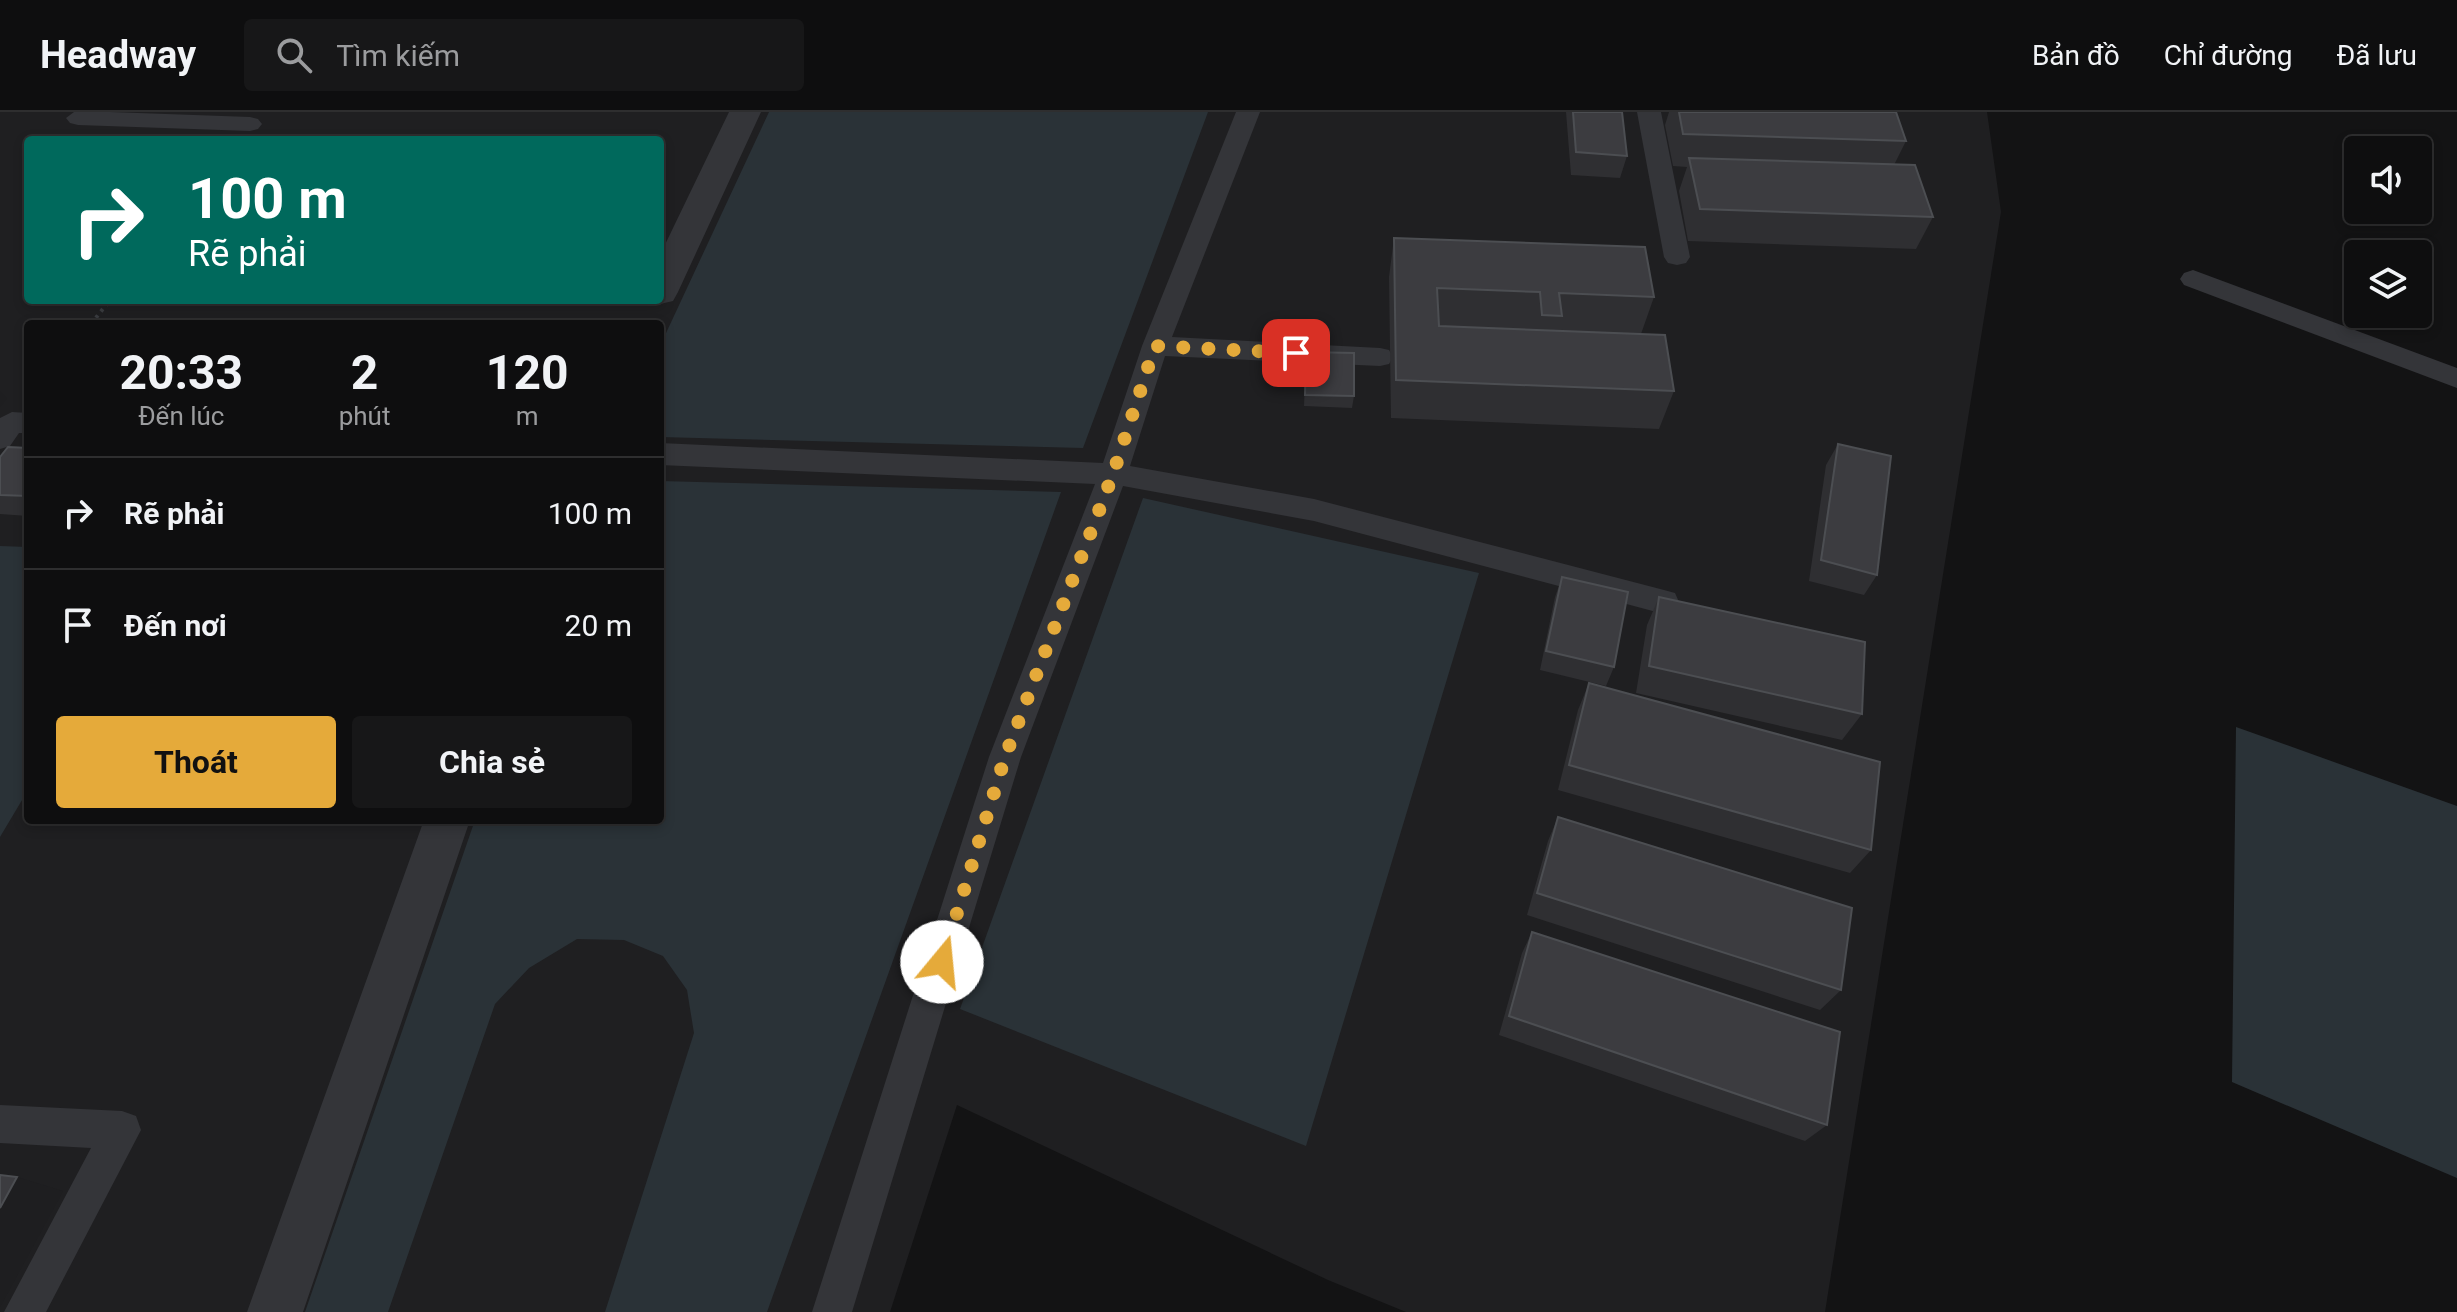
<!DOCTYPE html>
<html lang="vi">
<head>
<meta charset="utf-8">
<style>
	:root { --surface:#0e0e0f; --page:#171718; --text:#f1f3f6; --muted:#9b9c9e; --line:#2e2e2f; --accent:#e5aa3a }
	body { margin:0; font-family:Roboto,sans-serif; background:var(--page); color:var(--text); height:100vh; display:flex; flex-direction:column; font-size:30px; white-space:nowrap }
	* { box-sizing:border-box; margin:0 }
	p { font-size:26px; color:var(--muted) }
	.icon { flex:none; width:44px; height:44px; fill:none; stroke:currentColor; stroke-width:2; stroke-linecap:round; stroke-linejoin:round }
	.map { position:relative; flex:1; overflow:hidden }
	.panel { position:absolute; left:24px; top:208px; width:640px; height:504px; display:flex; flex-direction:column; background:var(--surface); border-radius:8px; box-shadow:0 4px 12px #0003,0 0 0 2px var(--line) }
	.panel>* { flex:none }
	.guide { position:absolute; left:24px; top:24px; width:640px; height:168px; border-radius:8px; box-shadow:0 4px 12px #0003,0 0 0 2px var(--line); background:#00695c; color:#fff; overflow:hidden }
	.tools { position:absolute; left:2344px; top:24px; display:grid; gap:16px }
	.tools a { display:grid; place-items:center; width:88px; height:88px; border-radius:8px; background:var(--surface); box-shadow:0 4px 12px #0003,0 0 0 2px var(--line); font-size:40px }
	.pin { position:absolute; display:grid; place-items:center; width:68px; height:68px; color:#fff; margin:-34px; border-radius:16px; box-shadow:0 4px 12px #0006 }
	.me { position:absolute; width:88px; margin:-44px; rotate:17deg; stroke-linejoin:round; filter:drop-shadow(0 0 6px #0008) }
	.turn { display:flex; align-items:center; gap:28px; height:168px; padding:0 32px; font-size:36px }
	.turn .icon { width:104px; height:104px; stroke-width:2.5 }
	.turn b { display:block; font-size:56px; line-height:68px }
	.eta { display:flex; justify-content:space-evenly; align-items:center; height:136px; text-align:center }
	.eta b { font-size:48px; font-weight:700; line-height:56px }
	.button { display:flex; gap:16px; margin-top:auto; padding:16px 32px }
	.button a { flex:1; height:92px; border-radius:8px; background:var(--accent); color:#111; font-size:32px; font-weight:700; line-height:92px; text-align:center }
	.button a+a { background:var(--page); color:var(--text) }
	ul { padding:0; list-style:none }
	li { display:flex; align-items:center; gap:24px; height:112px; padding:0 32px; border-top:2px solid var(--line) }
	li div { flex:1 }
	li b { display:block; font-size:30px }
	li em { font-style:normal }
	header { display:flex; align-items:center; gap:48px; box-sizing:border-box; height:112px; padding:0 40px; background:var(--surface); border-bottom:2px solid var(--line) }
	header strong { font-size:38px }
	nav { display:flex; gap:44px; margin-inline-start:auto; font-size:28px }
	.search { width:560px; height:72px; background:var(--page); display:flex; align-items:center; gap:20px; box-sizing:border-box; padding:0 28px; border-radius:8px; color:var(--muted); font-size:30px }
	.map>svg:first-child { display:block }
	.built { fill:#1f1f21; fill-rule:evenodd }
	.water { fill:#2a3237 }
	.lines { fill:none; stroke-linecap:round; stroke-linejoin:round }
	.path { stroke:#3a3c40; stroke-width:4; stroke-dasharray:3 5; stroke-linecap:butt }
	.service { fill:#343539; fill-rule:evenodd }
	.minor { fill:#343539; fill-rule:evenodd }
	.wall { fill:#2f2f32 }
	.shaded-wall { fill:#1e1e20 }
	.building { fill:#3c3c40; stroke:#4c4e52; stroke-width:2 }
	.route { stroke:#e5aa3a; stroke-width:14; stroke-dasharray:0 25.2 }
</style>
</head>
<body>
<header>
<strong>Headway</strong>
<div class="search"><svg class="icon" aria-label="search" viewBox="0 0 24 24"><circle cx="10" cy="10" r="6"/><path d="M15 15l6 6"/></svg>Tìm kiếm</div>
<nav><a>Bản đồ</a><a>Chỉ đường</a><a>Đã lưu</a></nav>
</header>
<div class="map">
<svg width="2457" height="1200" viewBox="0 0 2457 1200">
	<rect width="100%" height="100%" fill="#131314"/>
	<path class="built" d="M0 0H1987L2001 100 1825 1200H1406L1328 1168 957 993 890 1200H0ZM28 28H660V188H28ZM28 212H660V708H28Z"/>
	<path class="water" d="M769 0H1208L1083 336 660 325V234Z
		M660 369 1061 380 767 1200H605L694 921 687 878 663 844 624 828 577 827 529 856 495 892 388 1200H305L475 708H660Z
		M1143 386 1479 461 1306 1034 960 897Z
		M0 434 28 435V678L0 725Z
		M2236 615 2457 694V1066L2232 970Z"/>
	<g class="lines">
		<path class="path" d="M91 212 110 188"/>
		<path class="service" d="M110 0 250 5 258 7 262 12 258 17 250 19 78 13 70 11 66 6 74 0Z
			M1236 0H1260L1172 225 1380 236 1389 238 1393 245 1389 252 1380 254 1165 244 1130 354 1314 387 1664 478 1675 481 1679 490 1675 499 1664 502 1314 409 1123 374 1021 645 852 1200H812L989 645 1095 372 660 353V331L1103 351 1142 234Z
			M1637 0H1661L1690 145 1686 151 1677 153 1668 151 1664 145Z
			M2193 158 2457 256V276L2184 173 2180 167 2184 161Z
			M12 300 28 301V321H19L10 334 0 337V306Z
			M0 993 122 999 136 1004 141 1018 46 1200H4L91 1036 0 1031Z"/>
		<path class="minor" d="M729 0H761L678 180 673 189 660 192 647 189 660 188V143Z
			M424 708H470L303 1200H247Z"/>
	</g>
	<path class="wall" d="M1566 0H1622L1627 44 1620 66 1571 63Z
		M1669 0H1896L1906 29 1894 53 1933 105 1916 137 1688 129 1679 79 1687 55 1673 54 1665 13Z
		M1394 126 1654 185 1641 222 1674 279 1659 317 1391 306 1389 165Z
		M1306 240 1354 284 1352 296 1304 294Z
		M1838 332 1877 463 1864 483 1809 469 1826 353Z
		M28 336V404L0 402V345Z
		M1562 465 1614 555 1606 574 1540 558 1555 485Z
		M1659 485 1862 602 1842 628 1636 581 1647 513Z
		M1589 571 1871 738 1850 761 1558 678 1578 598Z
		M1558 705 1841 878 1820 898 1527 803 1548 729Z
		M1532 820 1827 1013 1805 1029 1499 923 1522 841Z"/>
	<path class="shaded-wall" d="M0 279 7 286 0 295Z
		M17 1065 63 1079 0 1195V1096Z"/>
	<path class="building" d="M1573 0H1622L1627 44 1576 40Z
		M1679 0H1896L1906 29 1683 22Z
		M1689 46 1915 53 1933 105 1700 97Z
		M1394 126 1645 135 1654 185 1559 181 1562 204 1542 203 1540 180 1437 176 1439 214 1665 223 1674 279 1396 268Z
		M1306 240 1354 241V284L1305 283Z
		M1838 332 1891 344 1877 463 1821 448Z
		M8 335 28 336V384L0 383V345Z
		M1562 465 1628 480 1614 555 1546 539Z
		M1659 485 1865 530 1862 602 1649 554Z
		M1589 571 1880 650 1871 738 1569 653Z
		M1558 705 1852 796 1841 878 1537 781Z
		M1532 820 1840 920 1827 1013 1509 904Z
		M0 1063 17 1065 0 1096Z"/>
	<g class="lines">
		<path class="route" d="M942 850 1005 645 1113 362 1155 234 1296 241"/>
	</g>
</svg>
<div class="tools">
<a><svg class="icon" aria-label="sound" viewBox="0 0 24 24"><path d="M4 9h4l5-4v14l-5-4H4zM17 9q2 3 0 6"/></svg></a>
<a><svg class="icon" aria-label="layers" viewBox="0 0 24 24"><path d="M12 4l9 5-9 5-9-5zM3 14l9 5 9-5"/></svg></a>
</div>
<div class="pin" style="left:1296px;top:241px;background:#d93025"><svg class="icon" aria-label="arrive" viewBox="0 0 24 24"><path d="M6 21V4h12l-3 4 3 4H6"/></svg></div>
<svg class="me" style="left:942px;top:850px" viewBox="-20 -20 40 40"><circle r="19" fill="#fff"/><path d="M0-13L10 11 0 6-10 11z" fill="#e5aa3a"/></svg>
<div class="guide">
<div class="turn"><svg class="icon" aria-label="right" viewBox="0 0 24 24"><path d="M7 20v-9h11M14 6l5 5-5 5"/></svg><div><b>100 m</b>Rẽ phải</div></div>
</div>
<section class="panel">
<div class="eta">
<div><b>20:33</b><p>Đến lúc</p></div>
<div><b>2</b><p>phút</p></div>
<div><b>120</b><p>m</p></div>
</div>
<ul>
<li><svg class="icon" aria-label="right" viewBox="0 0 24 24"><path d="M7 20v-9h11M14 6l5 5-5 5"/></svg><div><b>Rẽ phải</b></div><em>100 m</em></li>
<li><svg class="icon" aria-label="arrive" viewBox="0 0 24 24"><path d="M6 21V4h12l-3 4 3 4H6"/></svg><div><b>Đến nơi</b></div><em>20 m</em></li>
</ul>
<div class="button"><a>Thoát</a><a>Chia sẻ</a></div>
</section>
</div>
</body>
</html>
